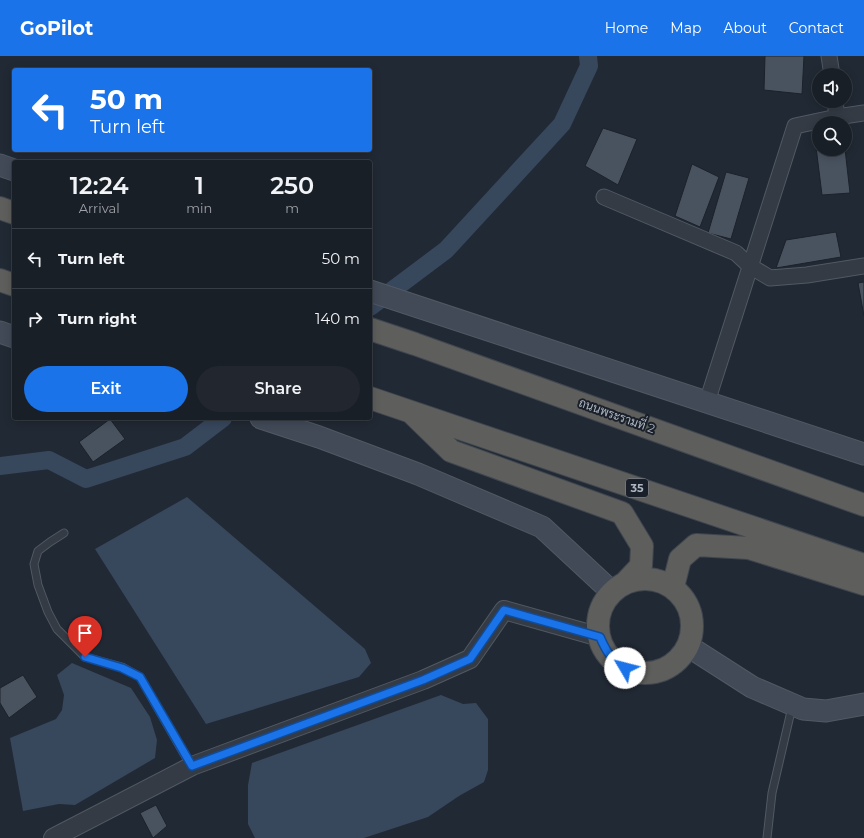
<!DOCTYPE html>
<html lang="en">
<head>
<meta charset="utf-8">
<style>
	:root { --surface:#191f27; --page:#22272f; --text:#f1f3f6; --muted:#9fa2a7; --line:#373d44; --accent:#1a73e8 }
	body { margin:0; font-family:Montserrat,Sarabun,sans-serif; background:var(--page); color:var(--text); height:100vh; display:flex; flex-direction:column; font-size:15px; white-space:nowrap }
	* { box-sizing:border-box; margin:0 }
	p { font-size:13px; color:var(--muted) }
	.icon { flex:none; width:22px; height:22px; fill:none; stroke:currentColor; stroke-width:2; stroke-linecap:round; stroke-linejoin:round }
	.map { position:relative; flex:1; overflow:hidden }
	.side { position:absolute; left:12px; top:104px; width:360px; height:260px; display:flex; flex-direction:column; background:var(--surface); border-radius:4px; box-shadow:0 2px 10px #0003,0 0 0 1px var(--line) }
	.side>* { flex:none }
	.top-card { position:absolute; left:12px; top:12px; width:360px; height:84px; border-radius:4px; box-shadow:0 2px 10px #0003,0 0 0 1px var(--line); background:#1a73e8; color:#fff; overflow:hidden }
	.fabs { position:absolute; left:812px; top:12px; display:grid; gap:8px }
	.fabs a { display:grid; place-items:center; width:40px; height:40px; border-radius:50%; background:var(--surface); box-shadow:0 2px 10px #0003,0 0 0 1px var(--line); font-size:20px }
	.pin { position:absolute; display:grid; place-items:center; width:34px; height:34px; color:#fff; margin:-41px -17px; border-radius:50% 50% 50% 0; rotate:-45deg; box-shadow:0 0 4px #0007 }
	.pin .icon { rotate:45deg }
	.me { position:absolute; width:44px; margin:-22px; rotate:307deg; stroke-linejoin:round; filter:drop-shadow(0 0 3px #0008) }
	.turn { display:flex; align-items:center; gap:14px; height:84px; padding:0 12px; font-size:18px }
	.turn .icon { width:52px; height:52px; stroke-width:2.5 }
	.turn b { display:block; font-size:28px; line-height:34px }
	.eta { display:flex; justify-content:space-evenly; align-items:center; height:68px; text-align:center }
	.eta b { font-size:24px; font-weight:600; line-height:28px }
	.primary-button { display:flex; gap:8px; margin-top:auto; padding:8px 12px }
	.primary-button a { flex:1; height:46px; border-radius:24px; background:var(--accent); color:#fff; font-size:16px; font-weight:600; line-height:46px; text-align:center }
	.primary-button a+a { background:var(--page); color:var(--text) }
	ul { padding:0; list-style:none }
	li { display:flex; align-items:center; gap:12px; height:60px; padding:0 12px; border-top:1px solid var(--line) }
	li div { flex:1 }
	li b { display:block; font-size:15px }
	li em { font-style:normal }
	header { display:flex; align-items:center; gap:24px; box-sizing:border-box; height:56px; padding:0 20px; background:var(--accent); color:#fff }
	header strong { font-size:19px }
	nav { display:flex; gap:22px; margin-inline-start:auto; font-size:14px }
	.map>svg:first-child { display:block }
	.water { fill:#37475c }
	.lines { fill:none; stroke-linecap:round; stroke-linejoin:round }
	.canal { stroke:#37475c; stroke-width:18 }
	.building { fill:#495360; stroke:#1c222b }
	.service-casing { stroke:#515963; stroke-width:9 }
	.minor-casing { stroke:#515963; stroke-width:17 }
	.tertiary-casing { stroke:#515963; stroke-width:20 }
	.secondary-casing { stroke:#515963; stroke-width:23 }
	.trunk-casing { stroke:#3f464f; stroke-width:24 }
	.service { stroke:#343b45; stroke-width:7 }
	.minor { stroke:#343b45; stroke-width:15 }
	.tertiary { stroke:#343b45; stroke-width:18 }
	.secondary { stroke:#424a58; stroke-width:21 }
	.trunk { stroke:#5e5e5c; stroke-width:22 }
	.route-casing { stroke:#114b97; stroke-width:10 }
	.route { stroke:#1a73e8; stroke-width:7 }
	.labels { text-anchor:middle; stroke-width:4; stroke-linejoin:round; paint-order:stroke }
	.shield { fill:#1a2029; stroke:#828994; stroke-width:1 }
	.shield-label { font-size:11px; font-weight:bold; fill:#aeb6c2 }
	.street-label { font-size:12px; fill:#aeb6c2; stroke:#1a2029 }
</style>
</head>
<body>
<header>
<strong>GoPilot</strong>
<nav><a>Home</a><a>Map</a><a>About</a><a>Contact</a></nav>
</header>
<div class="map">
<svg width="864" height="782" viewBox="0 0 864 782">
	<rect width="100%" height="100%" fill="#212934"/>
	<path class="water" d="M187 441 365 593 371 607 359 621 206 668 95 493Z
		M72 607 131 632 150 661 157 684 155 702 75 749 59 748 23 755 10 682 56 663 62 654 64 639 57 619Z
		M441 639 463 648 476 647 488 663V714L484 726 459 740 428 761 364 782H255L248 768V729L252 707Z"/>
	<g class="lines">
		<path class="canal" d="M370 251 446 194 562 68 589 10 588 0
			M0 410 49 404 86 423 185 391 223 362"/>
	</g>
	<path class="building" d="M765 0H804L802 38 764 34Z
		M603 72 637 83 618 129 585 110Z
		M816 91H819V93H845L850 137 822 139Z
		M692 108 719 121 700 171 675 160Z
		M726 116 749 122 731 183 708 177Z
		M836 176 841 201 776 212 786 184Z
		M864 226V260L858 227Z
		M110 363 125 383 93 406 79 386Z
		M23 619 37 641 9 662 0 647V632Z
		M156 749 167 770 153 782 140 757Z"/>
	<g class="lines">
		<defs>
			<path id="service" d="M64 477 50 486 38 495 34 508 38 529 48 556 57 573 85 601 122 611 140 621 191 710
				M767 782 772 737 792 651"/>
			<path id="minor" d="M829 0 832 19
				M835 45 837 61
				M604 141 736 197 750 210 770 222 807 219 864 210
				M707 346 795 70 837 61 864 57"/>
			<path id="tertiary" d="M53 782 192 710 423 624 470 603 504 554 600 581"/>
			<path id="secondary" d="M0 109 14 114
				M370 235 864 398
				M0 276 14 281
				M261 362 319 381 418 418 542 471 612 536
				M688 590 752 631 803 653 826 655 864 648"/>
			<path id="trunk" d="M0 152 14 157
				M0 224 14 229
				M370 273 415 288 864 449
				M370 342 864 509
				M413 358 451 395 622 457 642 490 641 510 626 526
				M598 570a47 47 0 1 1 94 0a47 47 0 1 1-94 0Z
				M673 531 680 503 696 489 749 492 864 528"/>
		</defs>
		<use href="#service" class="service-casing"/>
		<use href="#minor" class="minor-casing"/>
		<use href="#tertiary" class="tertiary-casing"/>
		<use href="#secondary" class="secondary-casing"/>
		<use href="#trunk" class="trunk-casing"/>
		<use href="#service" class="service"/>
		<use href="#minor" class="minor"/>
		<use href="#tertiary" class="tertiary"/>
		<use href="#secondary" class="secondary"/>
		<use href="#trunk" class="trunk"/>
	</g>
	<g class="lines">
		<defs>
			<path id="route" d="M85 601 122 612 140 621 192 710 423 624 470 603 504 554 600 581C606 595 612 605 625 612"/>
		</defs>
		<use href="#route" class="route-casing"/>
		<use href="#route" class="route"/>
	</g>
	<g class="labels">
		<rect class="shield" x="626" y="423" width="22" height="18" rx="3"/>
		<g class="shield-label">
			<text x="637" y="436">35</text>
		</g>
		<g class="street-label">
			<text transform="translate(617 360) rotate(20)" y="4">ถนนพระรามที่ 2</text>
		</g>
	</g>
</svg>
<div class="fabs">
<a><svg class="icon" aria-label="sound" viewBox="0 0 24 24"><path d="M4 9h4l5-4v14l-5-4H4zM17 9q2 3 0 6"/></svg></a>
<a><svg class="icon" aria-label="search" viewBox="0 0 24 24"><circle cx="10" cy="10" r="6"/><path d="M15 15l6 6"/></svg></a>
</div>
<div class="pin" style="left:85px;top:601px;background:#d93025"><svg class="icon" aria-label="arrive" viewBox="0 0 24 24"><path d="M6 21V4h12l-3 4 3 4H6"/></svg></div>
<svg class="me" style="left:625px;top:612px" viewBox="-20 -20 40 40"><circle r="19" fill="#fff"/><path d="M0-13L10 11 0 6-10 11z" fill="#1a73e8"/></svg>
<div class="top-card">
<div class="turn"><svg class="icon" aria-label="left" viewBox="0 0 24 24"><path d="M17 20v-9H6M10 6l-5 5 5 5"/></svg><div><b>50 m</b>Turn left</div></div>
</div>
<section class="side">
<div class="eta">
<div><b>12:24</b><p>Arrival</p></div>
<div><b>1</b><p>min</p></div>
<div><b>250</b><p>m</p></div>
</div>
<ul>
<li><svg class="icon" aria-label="left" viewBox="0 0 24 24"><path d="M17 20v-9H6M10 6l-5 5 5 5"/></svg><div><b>Turn left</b></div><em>50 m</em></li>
<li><svg class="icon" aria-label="right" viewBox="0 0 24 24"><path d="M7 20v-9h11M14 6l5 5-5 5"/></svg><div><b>Turn right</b></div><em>140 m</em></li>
</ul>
<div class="primary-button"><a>Exit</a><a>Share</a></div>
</section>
</div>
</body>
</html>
